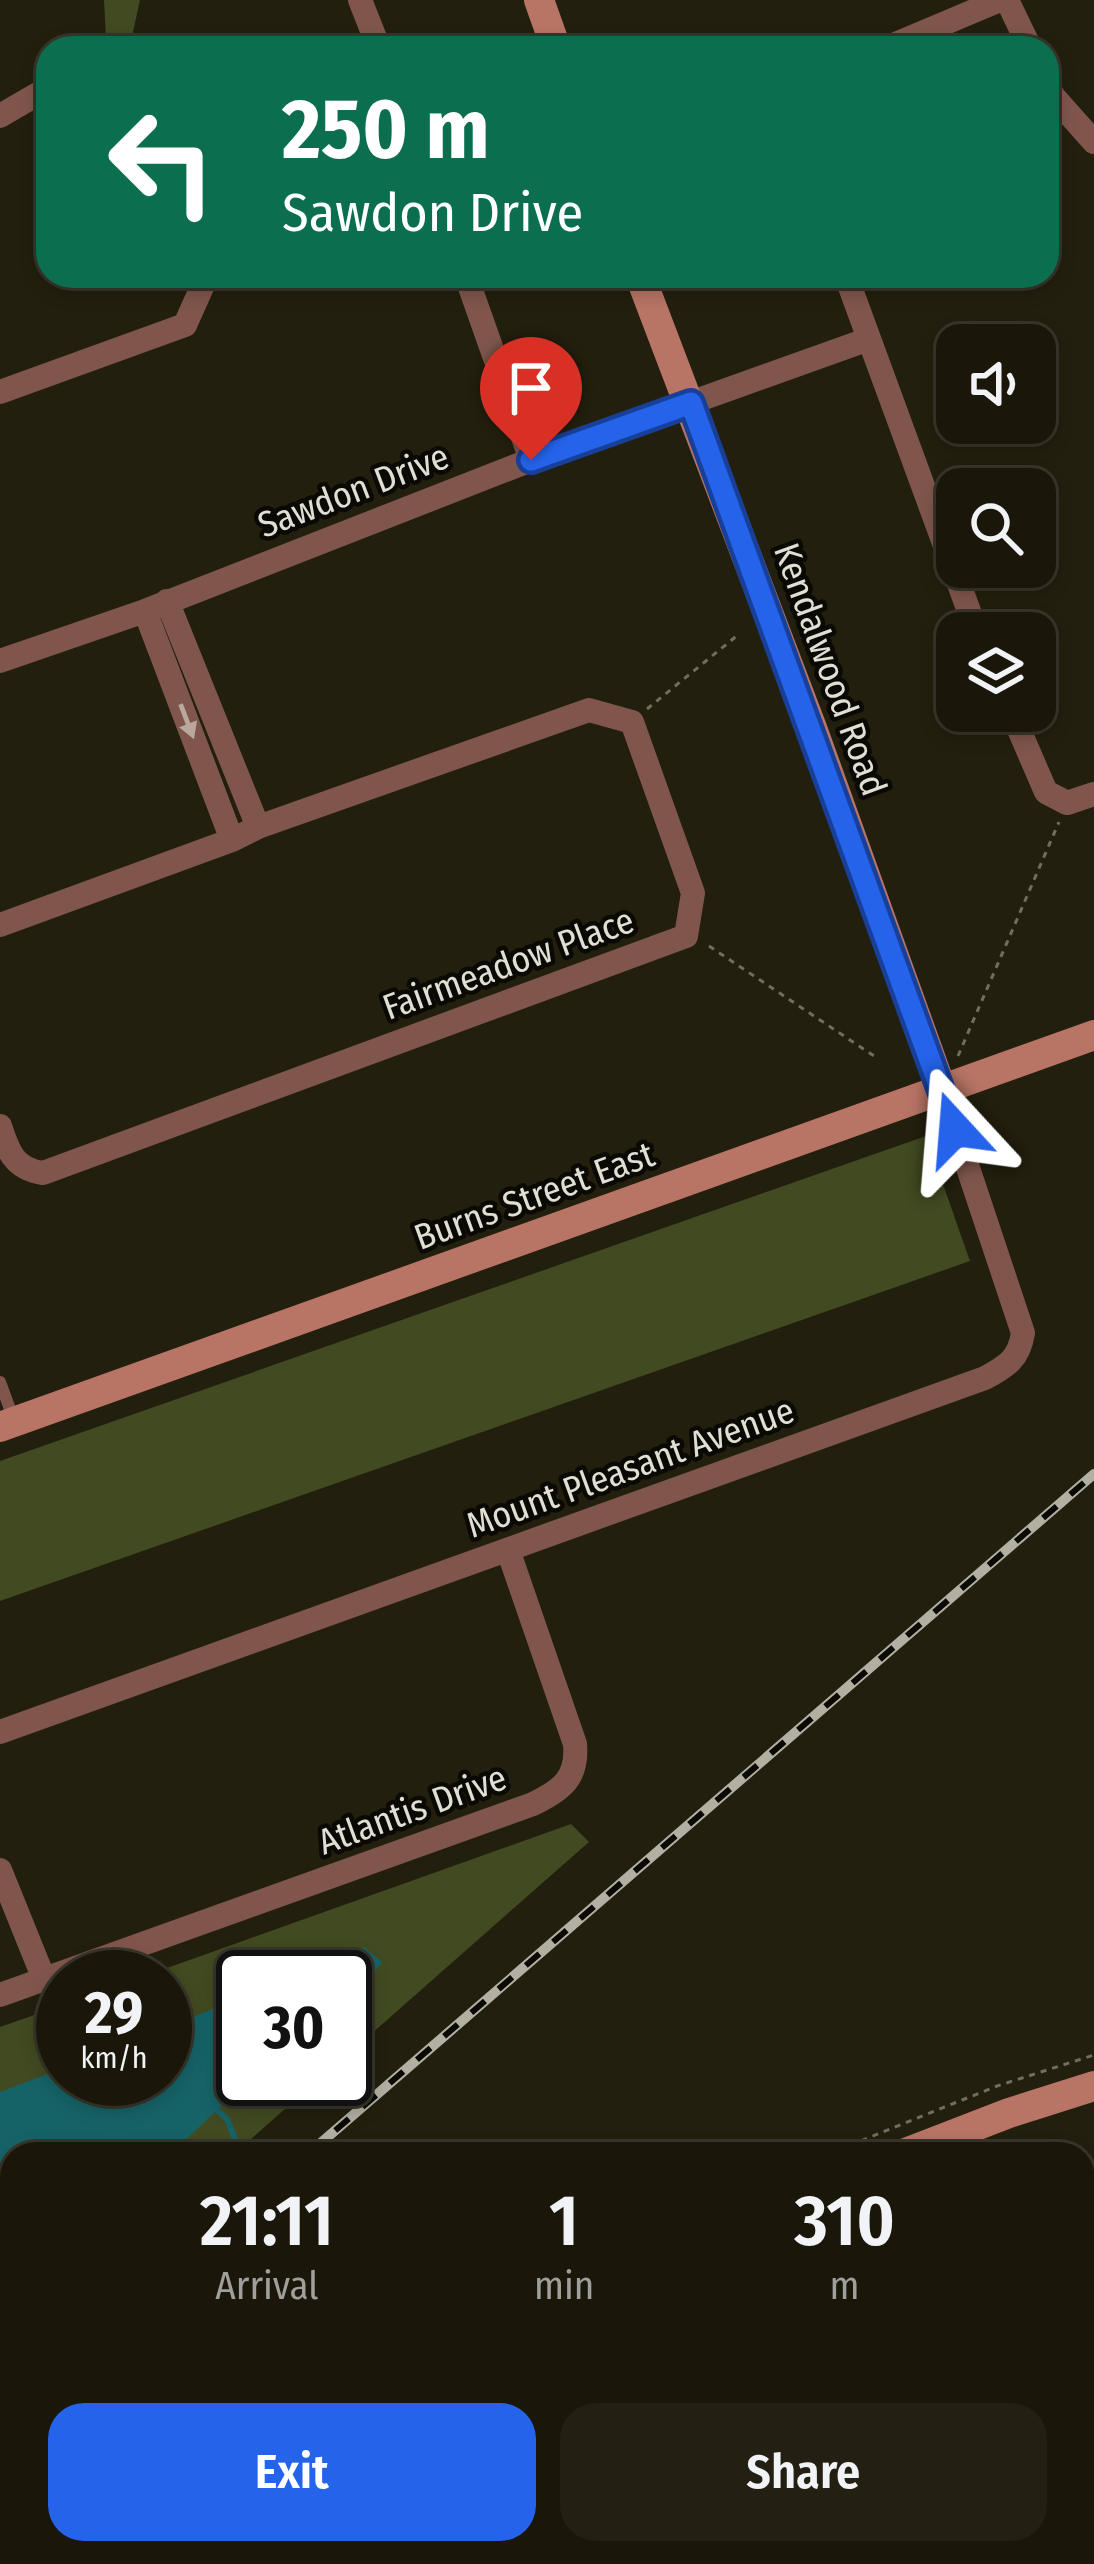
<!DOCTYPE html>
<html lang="en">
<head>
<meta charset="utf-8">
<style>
	:root { --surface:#1a170a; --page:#232013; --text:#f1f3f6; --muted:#9f9f9c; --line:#38362b; --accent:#2563eb }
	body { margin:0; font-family:"Fira Sans Condensed",sans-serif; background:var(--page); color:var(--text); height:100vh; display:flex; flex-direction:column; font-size:45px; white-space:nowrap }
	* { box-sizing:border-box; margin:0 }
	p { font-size:39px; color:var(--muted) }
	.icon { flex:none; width:66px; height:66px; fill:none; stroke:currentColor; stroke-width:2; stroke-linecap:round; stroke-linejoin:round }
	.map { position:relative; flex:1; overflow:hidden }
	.drawer { position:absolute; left:0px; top:2142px; width:1095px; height:423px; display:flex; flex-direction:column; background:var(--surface); border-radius:36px 36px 0 0; box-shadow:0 6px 18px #0003,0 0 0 3px var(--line) }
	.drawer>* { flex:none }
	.guide { position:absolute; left:36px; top:36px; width:1023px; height:252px; border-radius:36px; box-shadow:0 6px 18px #0003,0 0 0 3px var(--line); background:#0b6e4f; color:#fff; overflow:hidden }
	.fabs { position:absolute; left:936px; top:324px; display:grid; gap:24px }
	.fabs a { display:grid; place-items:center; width:120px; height:120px; border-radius:24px; background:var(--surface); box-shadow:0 6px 18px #0003,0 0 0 3px var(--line); font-size:60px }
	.speed { position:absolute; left:36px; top:1950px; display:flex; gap:24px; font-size:60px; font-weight:700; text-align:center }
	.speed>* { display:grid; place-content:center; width:156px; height:156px; border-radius:50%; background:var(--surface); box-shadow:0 6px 18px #0003,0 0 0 3px var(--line); line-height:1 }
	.speed small { font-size:30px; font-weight:400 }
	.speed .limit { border:6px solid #111; border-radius:18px; background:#fff; color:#111 }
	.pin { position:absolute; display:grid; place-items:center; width:102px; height:102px; color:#fff; margin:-123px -51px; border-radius:50% 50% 50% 0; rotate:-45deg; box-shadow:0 0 12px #0007 }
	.pin .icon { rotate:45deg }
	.me { position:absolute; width:132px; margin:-66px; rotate:341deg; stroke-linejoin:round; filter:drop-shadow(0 0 9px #0008) }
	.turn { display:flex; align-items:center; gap:42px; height:252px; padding:0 48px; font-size:54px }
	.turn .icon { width:156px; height:156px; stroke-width:2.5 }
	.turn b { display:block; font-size:84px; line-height:102px }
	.eta { display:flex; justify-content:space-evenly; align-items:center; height:204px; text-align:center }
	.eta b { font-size:72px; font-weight:600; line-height:84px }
	.primary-button { display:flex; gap:24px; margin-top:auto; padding:24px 48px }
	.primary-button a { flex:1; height:138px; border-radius:36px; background:var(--accent); color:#fff; font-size:48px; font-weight:600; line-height:138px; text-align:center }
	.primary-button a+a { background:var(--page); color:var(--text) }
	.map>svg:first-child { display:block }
	.education { fill:#2f2415 }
	.green { fill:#424a21 }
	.water { fill:#166367 }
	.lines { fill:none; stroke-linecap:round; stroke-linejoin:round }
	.stream { stroke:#166367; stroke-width:6 }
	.path { stroke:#716d5f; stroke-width:3; stroke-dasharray:6 6; stroke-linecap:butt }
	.lane { stroke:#80564c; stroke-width:12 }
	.street { stroke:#80564c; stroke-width:24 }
	.secondary { stroke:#b87465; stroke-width:30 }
	.rail-casing { stroke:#b2afa3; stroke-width:10 }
	.rail { stroke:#0a0904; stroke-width:6; stroke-dasharray:18; stroke-linecap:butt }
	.oneway { fill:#baa89e }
	.route-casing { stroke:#184099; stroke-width:30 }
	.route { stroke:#2563eb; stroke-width:21 }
	.labels { text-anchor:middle; stroke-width:9; stroke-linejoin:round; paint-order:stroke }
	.street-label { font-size:36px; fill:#e1ded4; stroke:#0a0904 }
</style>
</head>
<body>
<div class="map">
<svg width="1094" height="2564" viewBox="0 0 1094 2564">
	<rect width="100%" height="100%" fill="#231f0e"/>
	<path class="education" d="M332 2553H622L631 2564H314Z"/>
	<path class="green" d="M104 0H140L131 41 106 38Z
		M926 1136 970 1261 0 1601V1461Z
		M571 1824 589 1842 345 2057V1977H243V2079H319L234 2154H12V2307L0 2313V2027L63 2005V2079H165V1977H142Z"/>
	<path class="water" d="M364 1947 382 1962 366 1983 345 2000V1977H291Z
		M243 1997V2079H249L171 2154H12V2268L0 2273V2092L63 2068V2079H165V2028Z"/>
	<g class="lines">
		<path class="stream" d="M216 2109 227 2119 241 2154
			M622 2553 631 2564"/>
		<path class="path" d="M647 709 739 634
			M709 946 874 1056
			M958 1056 1059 822
			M828 2154 997 2086 1094 2055
			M186 2564 197 2553"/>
		<path class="lane" d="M0 1382 14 1420
			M1083 2218 1094 2214
			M687 2553 694 2564
			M1091 2564 1094 2563"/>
		<path class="street" d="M360 0 379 48
			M1007 0 1030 48
			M886 48 1000 0
			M1047 83 1053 96 1094 142
			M0 116 48 88
			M466 276 531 460
			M846 276 977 633
			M0 392 185 325 202 287 198 276
			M167 601 258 827
			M145 611 232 840
			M0 661 145 611 531 460 869 339
			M1011 711 1046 792 1067 803 1094 794
			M0 925 232 840 258 827 589 710 632 722 693 893 686 936 43 1173C14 1169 8 1151 0 1126
			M0 1732 985 1378C1007 1366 1019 1359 1023 1333L942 1090
			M0 1870 44 1979
			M0 1995 533 1804C562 1790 578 1778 575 1744L508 1550"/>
		<path class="secondary" d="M539 0 556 48
			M640 276 812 728 942 1090
			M0 1427 1094 1035
			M903 2154 1009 2113 1094 2086
			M238 2564 249 2553
			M282 2564 292 2553"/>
		<defs>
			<path id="rail" d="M308 2154 1094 1474
				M0 2375 12 2369"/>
		</defs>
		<use href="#rail" class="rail-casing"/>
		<use href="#rail" class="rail"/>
	</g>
	<defs><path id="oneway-solid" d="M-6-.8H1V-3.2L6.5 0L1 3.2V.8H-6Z" transform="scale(3)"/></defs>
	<use class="oneway" href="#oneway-solid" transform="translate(187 721) rotate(69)"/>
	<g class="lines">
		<defs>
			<path id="route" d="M531 460 691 403 955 1129"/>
		</defs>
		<use href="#route" class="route-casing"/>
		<use href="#route" class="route"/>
	</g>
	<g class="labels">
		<g class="street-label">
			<text transform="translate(353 490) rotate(-21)" y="13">Sawdon Drive</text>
			<text transform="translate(831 669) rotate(70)" y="13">Kendalwood Road</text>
			<text transform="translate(508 963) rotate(-20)" y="13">Fairmeadow Place</text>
			<text transform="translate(534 1195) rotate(-20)" y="13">Burns Street East</text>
			<text transform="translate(630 1467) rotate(-20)" y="13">Mount Pleasant Avenue</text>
			<text transform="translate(412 1809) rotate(-20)" y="13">Atlantis Drive</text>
		</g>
	</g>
</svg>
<div class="fabs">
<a><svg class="icon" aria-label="sound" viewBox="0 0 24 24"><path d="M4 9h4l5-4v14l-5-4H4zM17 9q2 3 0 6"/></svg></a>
<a><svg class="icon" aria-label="search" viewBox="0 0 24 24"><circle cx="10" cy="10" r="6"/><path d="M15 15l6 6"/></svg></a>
<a><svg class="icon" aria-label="layers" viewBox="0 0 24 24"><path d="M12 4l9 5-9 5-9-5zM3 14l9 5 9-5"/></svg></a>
</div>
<div class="speed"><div>29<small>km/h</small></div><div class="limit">30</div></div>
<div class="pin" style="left:531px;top:460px;background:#d93025"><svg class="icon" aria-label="arrive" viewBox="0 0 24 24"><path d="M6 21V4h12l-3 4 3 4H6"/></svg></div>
<svg class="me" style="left:955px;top:1129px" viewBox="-20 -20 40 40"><path d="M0-17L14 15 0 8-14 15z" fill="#2563eb" stroke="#fff" stroke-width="4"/></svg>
<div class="guide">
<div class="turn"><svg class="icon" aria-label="left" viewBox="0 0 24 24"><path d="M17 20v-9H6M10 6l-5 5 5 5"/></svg><div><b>250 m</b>Sawdon Drive</div></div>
</div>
<section class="drawer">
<div class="eta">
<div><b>21:11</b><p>Arrival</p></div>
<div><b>1</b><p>min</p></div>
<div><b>310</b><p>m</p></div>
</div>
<div class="primary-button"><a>Exit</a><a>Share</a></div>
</section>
</div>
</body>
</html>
